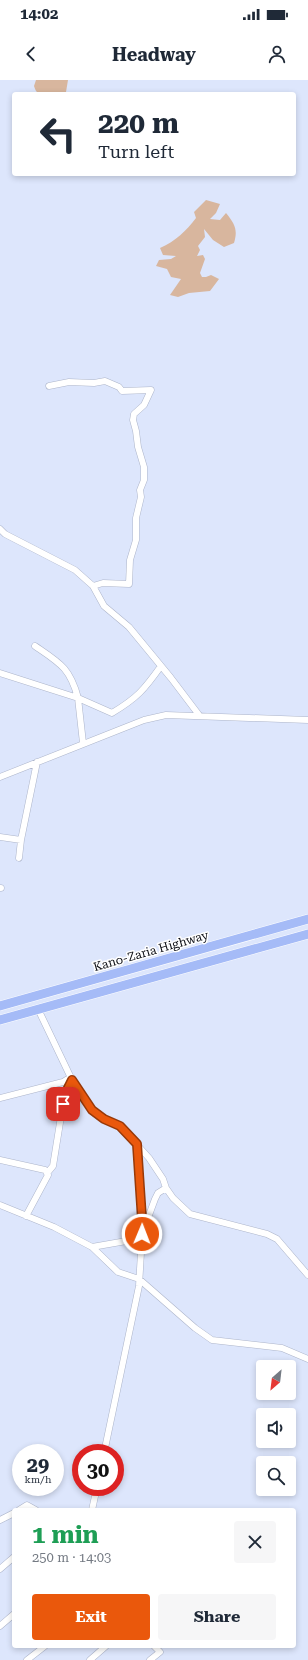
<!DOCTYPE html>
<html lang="en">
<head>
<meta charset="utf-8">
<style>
	:root { --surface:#fff; --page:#f6f6f7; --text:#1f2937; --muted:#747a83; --accent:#ea580c }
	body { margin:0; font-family:"Roboto Serif",serif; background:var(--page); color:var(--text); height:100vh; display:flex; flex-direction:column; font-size:15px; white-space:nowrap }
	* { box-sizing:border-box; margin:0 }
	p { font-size:13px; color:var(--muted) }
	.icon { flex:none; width:22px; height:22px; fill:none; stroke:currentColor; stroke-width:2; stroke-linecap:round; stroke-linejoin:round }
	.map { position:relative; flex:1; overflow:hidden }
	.drawer { position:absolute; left:12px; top:1428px; width:284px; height:140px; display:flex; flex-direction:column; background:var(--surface); border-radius:4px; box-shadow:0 2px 6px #0003 }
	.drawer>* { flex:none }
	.hud { position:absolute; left:12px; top:12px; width:284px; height:84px; border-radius:4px; box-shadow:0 2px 6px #0003; background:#fff; color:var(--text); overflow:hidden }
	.needle { width:26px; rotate:208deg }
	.fabs { position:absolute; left:256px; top:1280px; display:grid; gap:8px }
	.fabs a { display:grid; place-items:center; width:40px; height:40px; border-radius:4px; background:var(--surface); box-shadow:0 2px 6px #0003; font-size:20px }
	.speed { position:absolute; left:12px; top:1364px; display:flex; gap:8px; font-size:20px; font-weight:700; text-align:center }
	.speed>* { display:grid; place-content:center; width:52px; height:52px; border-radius:50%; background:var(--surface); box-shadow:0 2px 6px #0003; line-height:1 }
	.speed small { font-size:10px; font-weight:400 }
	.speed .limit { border:6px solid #d22; background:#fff; color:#111 }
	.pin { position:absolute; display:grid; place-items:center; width:34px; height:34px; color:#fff; margin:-17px; border-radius:8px; box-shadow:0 2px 6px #0006 }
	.me { position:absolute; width:44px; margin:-22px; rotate:1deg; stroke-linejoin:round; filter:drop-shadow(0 0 3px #0008) }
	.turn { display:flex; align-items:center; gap:14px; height:84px; padding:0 20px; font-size:18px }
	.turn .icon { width:52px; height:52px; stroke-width:2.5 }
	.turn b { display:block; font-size:28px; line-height:34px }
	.round { display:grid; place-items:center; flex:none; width:42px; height:42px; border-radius:4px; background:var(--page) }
	.summary { display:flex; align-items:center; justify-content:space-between; height:68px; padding:0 20px }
	h1 { font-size:24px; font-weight:700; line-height:30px; color:#1e9e55 }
	.primary-button { display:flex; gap:8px; margin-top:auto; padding:8px 20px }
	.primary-button a { flex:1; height:46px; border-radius:4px; background:var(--accent); color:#fff; font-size:16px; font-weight:700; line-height:46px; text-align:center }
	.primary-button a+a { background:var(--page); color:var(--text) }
	.status { display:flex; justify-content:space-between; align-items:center; height:28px; padding:0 20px; background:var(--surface); direction:ltr }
	.status svg { height:11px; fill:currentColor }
	header { display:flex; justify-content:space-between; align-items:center; height:52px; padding:0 20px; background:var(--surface); font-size:18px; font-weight:700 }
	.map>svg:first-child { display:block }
	.water { fill:#d8b69e }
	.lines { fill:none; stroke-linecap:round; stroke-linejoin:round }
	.minor-casing { stroke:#adb5ca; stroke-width:7 }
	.highway-casing { stroke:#fff; stroke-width:10 }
	.minor { stroke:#fff; stroke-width:6 }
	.highway { stroke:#a5bbf7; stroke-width:9 }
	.route-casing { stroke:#983908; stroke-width:10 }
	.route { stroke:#ea580c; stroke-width:7 }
	.labels { text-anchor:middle; stroke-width:3; stroke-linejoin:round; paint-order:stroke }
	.street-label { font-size:12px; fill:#090b12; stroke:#fff }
</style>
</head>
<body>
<div class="status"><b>14:02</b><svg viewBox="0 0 49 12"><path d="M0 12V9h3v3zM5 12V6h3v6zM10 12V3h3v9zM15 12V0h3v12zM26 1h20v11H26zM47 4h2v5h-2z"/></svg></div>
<header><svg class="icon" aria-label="back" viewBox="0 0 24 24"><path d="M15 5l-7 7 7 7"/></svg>Headway<svg class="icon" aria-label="person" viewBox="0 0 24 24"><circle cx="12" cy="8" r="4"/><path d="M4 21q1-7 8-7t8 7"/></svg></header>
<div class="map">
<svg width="308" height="1580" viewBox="0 0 308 1580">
	<rect width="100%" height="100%" fill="#dde6fc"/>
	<path class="water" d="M36 0H68L66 12C59 14 46 16 39 14 36 12 35 9 34 6Z
		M206 120 220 124 216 133 210 139 220 140 226 133C235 144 238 150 234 163L224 167 213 160 204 149 205 157 198 166 200 170 197 176 203 175 205 179 200 193 202 197H206L211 195 219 199 210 211 189 213 178 217 170 215 181 199 171 197 167 189 156 186 159 180 171 179 176 176 163 175 160 168C176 161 186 151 196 138L194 132Z"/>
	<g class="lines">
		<defs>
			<path id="minor" d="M49 306 69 302 94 303 105 301 119 307 122 311 151 310 144 325 134 334 133 340 136 351 138 367 144 387V400L140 410 141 417 136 438V460L130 480 129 504 103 503 93 506
				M0 449 5 454 75 490 93 506 104 526 129 547 171 598 199 635
				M0 593 78 618C70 588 60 583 35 566
				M83 663 78 618 112 633C137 618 144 610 161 586
				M0 697 144 640 166 635 308 640
				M0 757 21 760
				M19 778 21 760 37 682
				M0 808H1
				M38 929 72 1000 92 1030 104 1039 120 1046 149 1078 163 1099 166 1108 173 1118 190 1134 267 1154 277 1159 308 1195
				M0 1018 63 1002 71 997
				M0 1080 45 1090 48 1095 26 1136
				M48 1092 53 1086 63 1024 66 1012 72 1000
				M0 1125 54 1147 92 1167 118 1192 139 1199 195 1248 212 1260 282 1268 308 1279
				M92 1167 132 1160 142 1154 155 1119 158 1113 166 1108
				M104 1373 139 1206 143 1139 137 1064
				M19 1430 27 1425 36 1430
				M92 1430 97 1407
				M0 1440 14 1433
				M0 1489 14 1477
				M0 1546 14 1534
				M27 1580 45 1566
				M90 1580 106 1566
				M150 1580 160 1572 154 1566"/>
			<path id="highway" d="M0 926 308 839
				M0 940 308 854"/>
		</defs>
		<use href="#minor" class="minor-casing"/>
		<use href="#highway" class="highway-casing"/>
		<use href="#minor" class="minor"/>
		<use href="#highway" class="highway"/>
	</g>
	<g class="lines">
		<defs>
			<path id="route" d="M63 1024 66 1012 72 1000 92 1030 104 1039 120 1046 137 1064 142 1139V1154"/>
		</defs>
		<use href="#route" class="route-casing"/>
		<use href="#route" class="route"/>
	</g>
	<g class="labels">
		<g class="street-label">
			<text transform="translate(151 871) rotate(-16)" y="4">Kano-Zaria Highway</text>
		</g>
	</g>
</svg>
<div class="fabs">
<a><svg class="needle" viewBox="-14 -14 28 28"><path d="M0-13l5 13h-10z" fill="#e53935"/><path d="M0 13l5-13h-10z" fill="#747a83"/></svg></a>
<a><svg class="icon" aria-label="sound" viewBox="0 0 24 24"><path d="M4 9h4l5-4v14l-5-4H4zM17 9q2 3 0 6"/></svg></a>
<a><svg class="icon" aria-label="search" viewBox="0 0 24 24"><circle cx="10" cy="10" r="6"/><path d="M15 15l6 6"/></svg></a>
</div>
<div class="speed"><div>29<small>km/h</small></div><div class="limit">30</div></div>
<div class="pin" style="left:63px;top:1024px;background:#d93025"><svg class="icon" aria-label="arrive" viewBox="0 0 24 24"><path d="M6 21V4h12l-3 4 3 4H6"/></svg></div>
<svg class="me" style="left:142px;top:1154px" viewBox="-20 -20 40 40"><circle r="17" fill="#ea580c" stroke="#fff" stroke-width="3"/><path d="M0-11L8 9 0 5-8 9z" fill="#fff"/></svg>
<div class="hud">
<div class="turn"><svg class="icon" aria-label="left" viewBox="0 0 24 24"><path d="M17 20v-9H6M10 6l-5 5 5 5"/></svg><div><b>220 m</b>Turn left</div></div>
</div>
<section class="drawer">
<div class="summary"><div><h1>1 min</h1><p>250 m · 14:03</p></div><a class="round"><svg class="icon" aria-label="close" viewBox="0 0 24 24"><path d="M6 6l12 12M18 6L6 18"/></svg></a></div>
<div class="primary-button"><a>Exit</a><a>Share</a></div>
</section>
</div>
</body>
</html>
